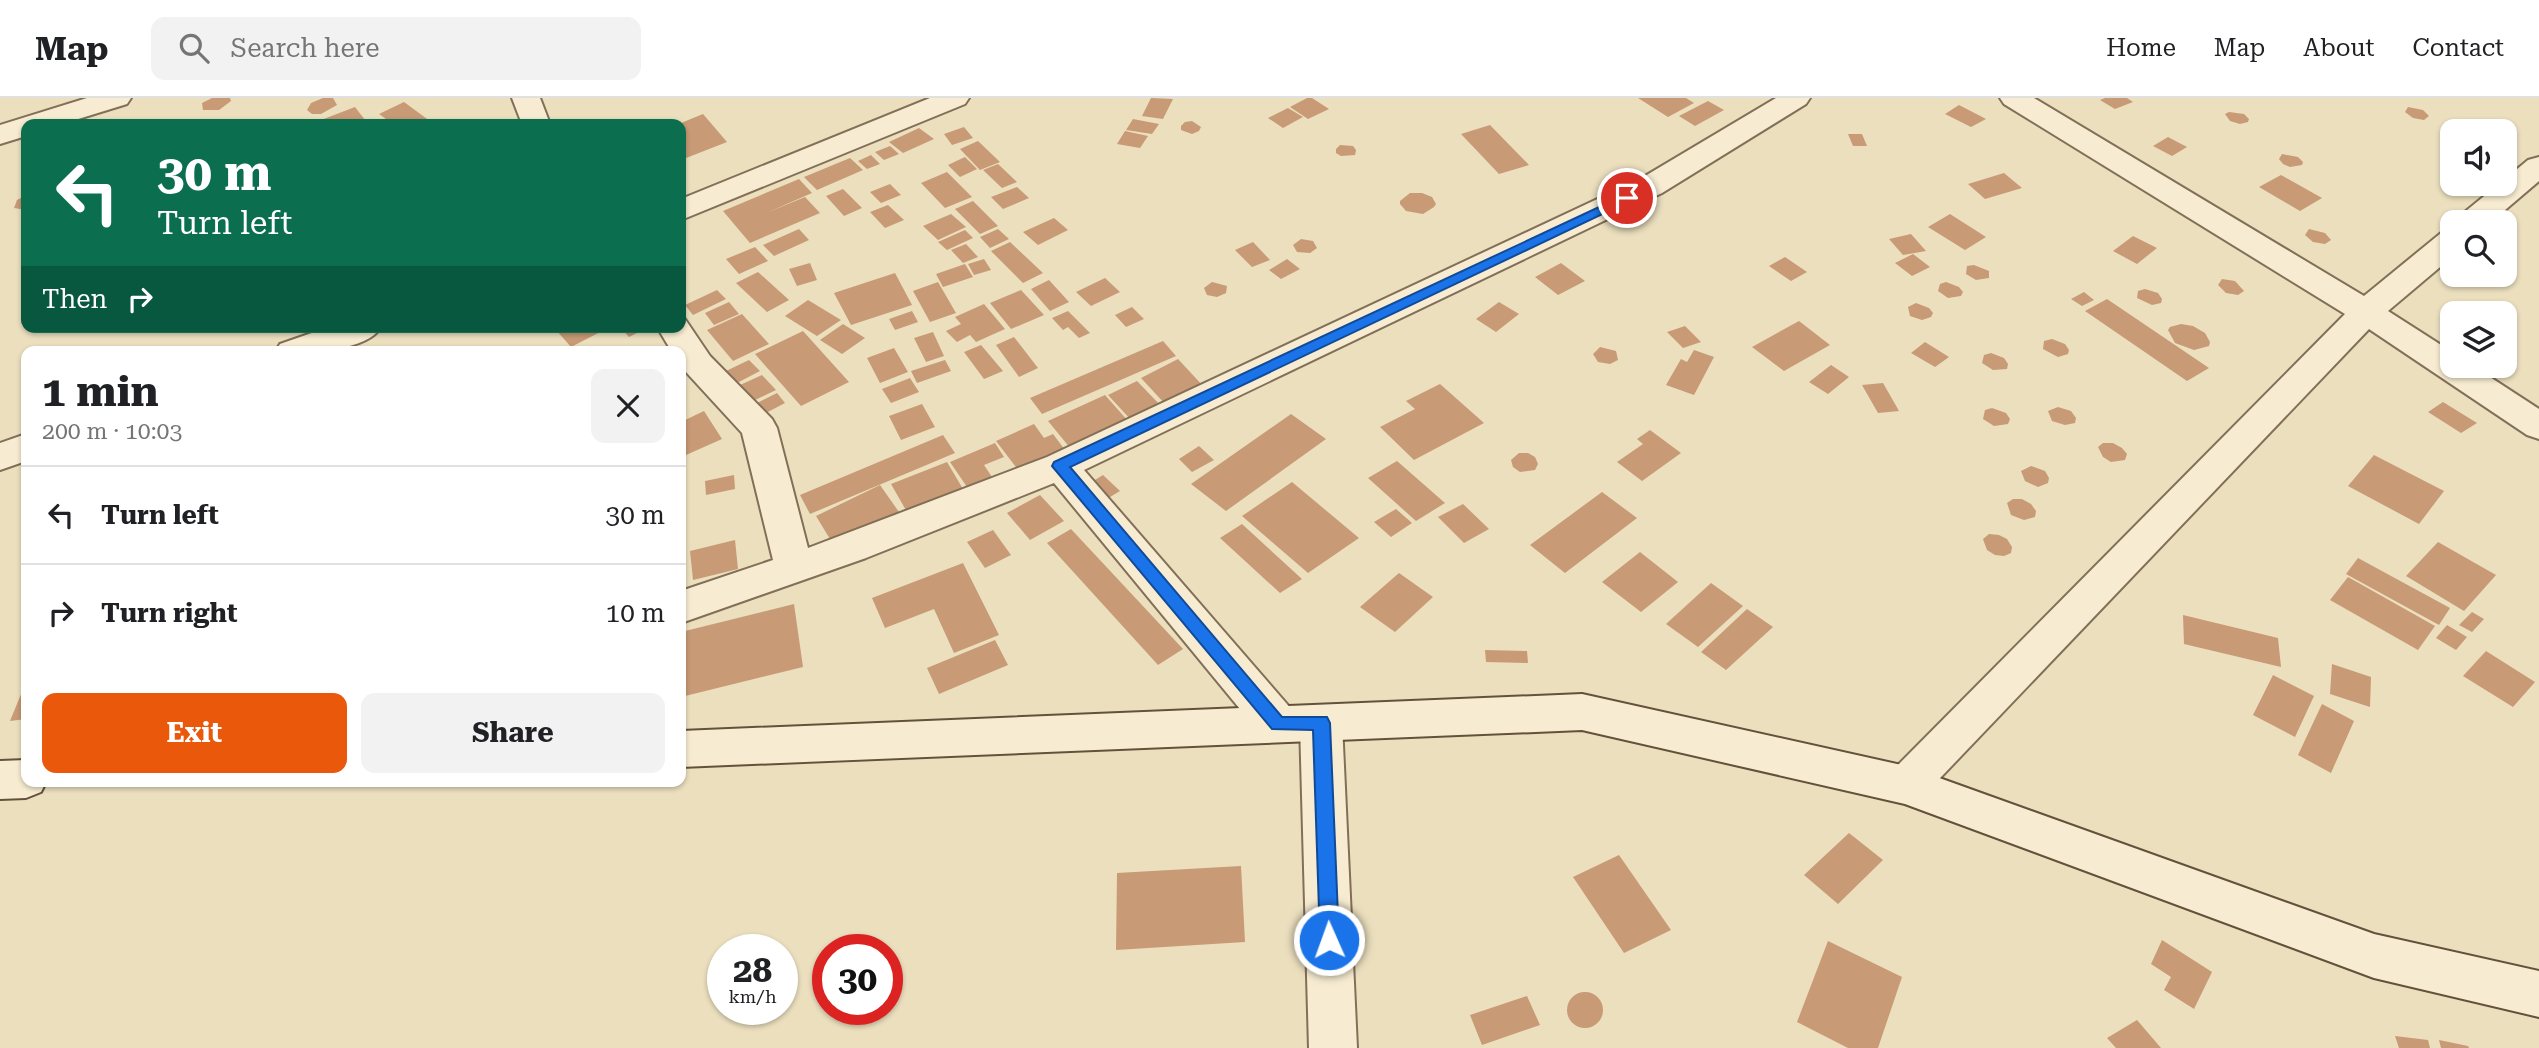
<!DOCTYPE html>
<html lang="en">
<head>
<meta charset="utf-8">
<style>
	:root { --surface:#fff; --page:#f2f2f2; --text:#202124; --muted:#757577; --line:#e0e0e0; --accent:#ea580c }
	body { margin:0; font-family:"Roboto Serif",serif; background:var(--page); color:var(--text); height:100vh; display:flex; flex-direction:column; font-size:26px; white-space:nowrap }
	* { box-sizing:border-box; margin:0 }
	p { font-size:23px; color:var(--muted) }
	.icon { flex:none; width:38px; height:38px; fill:none; stroke:currentColor; stroke-width:2; stroke-linecap:round; stroke-linejoin:round }
	.map { position:relative; flex:1; overflow:hidden }
	.side { position:absolute; left:21px; top:248px; width:665px; height:441px; display:flex; flex-direction:column; background:var(--surface); border-radius:14px; box-shadow:0 2px 5px #0004 }
	.side>* { flex:none }
	.banner { position:absolute; left:21px; top:21px; width:665px; height:214px; border-radius:14px; box-shadow:0 2px 5px #0004; background:#0b6e4f; color:#fff; overflow:hidden }
	.fabs { position:absolute; left:2440px; top:21px; display:grid; gap:14px }
	.fabs a { display:grid; place-items:center; width:77px; height:77px; border-radius:14px; background:var(--surface); box-shadow:0 2px 5px #0004; font-size:35px }
	.speed { position:absolute; left:707px; top:836px; display:flex; gap:14px; font-size:35px; font-weight:700; text-align:center }
	.speed>* { display:grid; place-content:center; width:91px; height:91px; border-radius:50%; background:var(--surface); box-shadow:0 2px 5px #0004; line-height:1 }
	.speed small { font-size:18px; font-weight:400 }
	.speed .limit { border:10px solid #d22; background:#fff; color:#111 }
	.pin { position:absolute; display:grid; place-items:center; width:60px; height:60px; color:#fff; margin:-30px; border:4px solid #fff; border-radius:50%; box-shadow:0 2px 7px #0007 }
	.me { position:absolute; width:77px; margin:-38px; rotate:358deg; stroke-linejoin:round; filter:drop-shadow(0 0 5px #0008) }
	.turn { display:flex; align-items:center; gap:24px; height:147px; padding:0 21px; font-size:32px }
	.turn .icon { width:91px; height:91px; stroke-width:2.5 }
	.turn b { display:block; font-size:49px; line-height:60px }
	.then { display:flex; align-items:center; height:66px; padding:0 21px; background:#0003; gap:14px; font-size:26px }
	.round { display:grid; place-items:center; flex:none; width:74px; height:74px; border-radius:14px; background:var(--page) }
	.overview { display:flex; align-items:center; justify-content:space-between; height:119px; padding:0 21px }
	h1 { font-size:42px; font-weight:700; line-height:52px }
	.button { display:flex; gap:14px; margin-top:auto; padding:14px 21px }
	.button a { flex:1; height:80px; border-radius:14px; background:var(--accent); color:#fff; font-size:28px; font-weight:700; line-height:80px; text-align:center }
	.button a+a { background:var(--page); color:var(--text) }
	ul { padding:0; list-style:none }
	li { display:flex; align-items:center; gap:21px; height:98px; padding:0 21px; border-top:2px solid var(--line) }
	li div { flex:1 }
	li b { display:block; font-size:26px }
	li em { font-style:normal }
	header { display:flex; align-items:center; gap:42px; box-sizing:border-box; height:98px; padding:0 35px; background:var(--surface); border-bottom:2px solid var(--line) }
	header strong { font-size:33px }
	nav { display:flex; gap:38px; margin-inline-start:auto; font-size:24px }
	.search { width:490px; height:63px; background:var(--page); display:flex; align-items:center; gap:18px; box-sizing:border-box; padding:0 24px; border-radius:14px; color:var(--muted); font-size:26px }
	.map>svg:first-child { display:block }
	.building { fill:#c89a76 }
	.lines { fill:none; stroke-linecap:round; stroke-linejoin:round }
	.street-casing { stroke:#826f58; stroke-width:4 }
	.secondary-casing { stroke:#64513b; stroke-width:4 }
	.street { fill:#f7ecd1; fill-rule:evenodd }
	.secondary { fill:#f7ecd1; fill-rule:evenodd }
	.route { fill:#1a73e8; stroke:#114b97; stroke-width:2 }
</style>
</head>
<body>
<header>
<strong>Map</strong>
<div class="search"><svg class="icon" aria-label="search" viewBox="0 0 24 24"><circle cx="10" cy="10" r="6"/><path d="M15 15l6 6"/></svg>Search here</div>
<nav><a>Home</a><a>Map</a><a>About</a><a>Contact</a></nav>
</header>
<div class="map">
<svg width="2539" height="950" viewBox="0 0 2539 950">
	<rect width="100%" height="100%" fill="#ebdfbe"/>
	<path class="building" d="M212 0H230L231 3 219 12H203L202 5Z
		M323 0H333L337 7 321 16H312L307 12 311 5Z
		M1151 0 1173 1 1163 21 1142 18Z
		M1307 0H1312L1329 11 1308 21 1290 9Z
		M1638 0H1686L1694 5 1668 19Z
		M2105 0H2127L2133 4 2115 11 2100 2Z
		M1708 3 1724 12 1695 28 1679 18Z
		M404 4 434 26H393L379 16Z
		M1959 7 1986 21 1971 29 1945 16Z
		M355 9 365 22 355 26H324L321 22Z
		M2408 9 2423 12 2429 18 2424 22 2413 20 2405 14Z
		M1288 10 1303 19 1283 30 1268 20Z
		M2229 14 2244 16 2249 21 2248 24 2240 26 2230 23 2225 16Z
		M703 16 727 44 681 62V25Z
		M1133 21 1159 26 1152 36 1126 32Z
		M1192 23 1201 29 1199 33 1192 36 1181 32V28L1185 24Z
		M1490 27 1529 67 1499 76 1461 36Z
		M964 29 973 40 952 47 944 36Z
		M919 30 934 41 903 55 889 44Z
		M1125 33 1148 38 1140 50 1117 46Z
		M1848 36H1862L1867 48H1853Z
		M2168 39 2187 49 2172 58 2153 48Z
		M978 43 1000 64 980 72 960 51Z
		M1340 47 1353 48 1356 52 1355 57 1341 58 1336 55V51Z
		M890 48 899 56 884 62 875 54Z
		M2282 56 2298 59 2303 64 2302 67 2290 69 2283 66 2279 61Z
		M871 57 880 66 867 71 858 63Z
		M965 59 977 71 960 79 948 67Z
		M850 60 863 72 817 92 804 79Z
		M998 66 1017 84 1002 90 983 72Z
		M947 74 972 99 945 110 921 85Z
		M2004 75 2022 90 1985 101 1968 86Z
		M2281 77 2322 100 2300 113 2259 89Z
		M799 81 812 95 766 115 805 99 820 115 750 145 723 113Z
		M890 86 901 97 881 105 870 94Z
		M1017 89 1029 100 1003 111 991 99Z
		M843 91 862 110 844 118 826 98Z
		M1410 95H1422L1432 99 1436 106 1434 109 1423 116 1406 113 1400 106V103Z
		M26 97V112L14 110 17 102Z
		M973 103 998 128 980 136 955 111Z
		M888 107 904 122 885 130 870 114Z
		M951 116 966 129 938 142 923 128Z
		M1950 116 1986 139 1965 152 1928 129Z
		M1054 120 1068 132 1038 147 1023 134Z
		M799 131 809 142 774 158 763 147Z
		M998 131 1009 141 990 150 980 139Z
		M2309 131 2325 135 2331 142 2325 146 2313 144 2305 137Z
		M965 132 973 140 947 152 938 144Z
		M1911 136 1926 153 1903 157 1889 141Z
		M2133 138 2157 150 2137 166 2113 153Z
		M1301 141 1313 143 1317 150 1310 155 1297 154 1293 147Z
		M1010 144 1043 175 1023 185 991 153Z
		M1253 144 1270 162 1252 169 1235 152Z
		M966 146 978 159 963 165 951 152Z
		M755 149 768 163 739 176 726 161Z
		M1913 156 1930 169 1912 178 1895 165Z
		M1785 159 1807 174 1791 183 1769 168Z
		M984 161 991 172 974 177 968 166Z
		M1287 161 1300 171 1281 181 1269 172Z
		M810 165 817 182 797 188 789 171Z
		M1561 165 1585 183 1558 197 1535 179Z
		M965 166 973 179 943 189 936 176Z
		M1974 167 1989 173V180L1976 182 1966 176 1967 168Z
		M758 174 789 202 767 214 736 185Z
		M895 175 912 207 851 227 834 195Z
		M1105 180 1120 194 1091 208 1076 194Z
		M2222 181 2235 183 2244 193 2238 197 2226 195 2218 187Z
		M1049 182 1069 204 1050 213 1031 191Z
		M938 184 956 215 930 224 913 193Z
		M1212 184 1227 188 1226 195 1217 199 1207 197 1204 190Z
		M1946 184 1959 189 1963 194 1961 198 1948 200 1938 193 1940 186Z
		M2145 191 2158 195 2162 201 2161 205 2152 207 2137 200 2138 193Z
		M717 192 726 201 693 217 685 207Z
		M1021 192 1044 217 1011 231 990 205Z
		M2084 194 2094 202 2082 208 2071 201Z
		M2107 201 2209 270 2187 283 2085 213Z
		M808 202 841 222 817 238 785 218Z
		M729 204 739 216 714 227 705 215Z
		M1499 204 1519 216 1496 234 1476 221Z
		M1916 205 1929 210 1933 215 1931 219 1922 222 1910 218 1908 209Z
		M984 206 1005 231 976 244 970 237 957 244 946 233 961 226 955 219Z
		M1132 209 1144 221 1126 229 1115 217Z
		M912 213 918 224 895 232 889 221Z
		M1068 213 1090 235 1079 240 1068 229 1063 232 1052 220Z
		M742 216 769 246 733 263 707 232Z
		M1799 223 1830 247 1784 273 1752 249Z
		M843 226 865 240 842 256 820 242Z
		M2181 226 2193 228 2205 235 2210 244 2209 248 2194 252 2175 245 2168 232 2170 229Z
		M1685 228 1701 244 1683 250 1667 234Z
		M565 229H610L571 249 557 233Z
		M620 229H649L629 239Z
		M803 233 849 284 801 308 755 256Z
		M933 234 944 258 926 264 914 240Z
		M1014 239 1038 270 1019 279 996 247Z
		M2052 241 2065 246 2069 252 2068 256 2058 259 2043 251 2044 243Z
		M1163 243 1176 258 1042 316 1030 300Z
		M1925 244 1949 259 1935 269 1911 255Z
		M981 247 1003 273 984 281 964 254Z
		M1600 249 1616 253 1618 262 1610 266 1598 264 1593 256Z
		M894 250 908 274 880 285 867 260Z
		M1694 252 1714 259 1694 297 1666 287 1681 261 1687 264Z
		M1991 255 2004 260 2008 266 2007 271 1993 272 1982 265 1984 257Z
		M1178 261 1204 289 1166 307 1141 280Z
		M749 262 760 273 737 285 726 273Z
		M945 262 951 273 917 285 911 273Z
		M1831 267 1849 279 1828 296 1809 284Z
		M762 277 776 292 753 303 740 287Z
		M910 280 919 294 891 305 882 291Z
		M1137 283 1162 309 1132 323 1108 297Z
		M1883 285 1899 313 1878 315 1862 287Z
		M1440 286 1484 325 1414 362 1380 329 1415 311 1406 303Z
		M777 295 785 305 760 318 751 308Z
		M1105 297 1128 323 1071 351 1048 323Z
		M2443 304 2477 325 2461 335 2428 314Z
		M922 306 935 329 901 342 889 318Z
		M2058 309 2071 313 2076 320 2075 325 2065 327 2052 323 2048 313Z
		M1992 310 2006 315 2010 321 2008 326 1994 328 1983 321 1985 312Z
		M704 313 722 341 686 357 681 349V324Z
		M1291 316 1326 341 1226 413 1191 386Z
		M1034 326 1044 340 1053 336 1065 352 1019 373 996 343Z
		M1650 332 1681 355 1642 383 1617 364 1643 346 1637 341Z
		M943 337 955 355 810 416 800 397Z
		M995 345 1004 359 984 367 992 379 967 389 950 364Z
		M2103 345H2113L2122 350 2127 356 2125 362 2111 364 2103 359 2098 349Z
		M1199 348 1214 362 1192 374 1179 361Z
		M1519 355H1528L1535 359 1538 366 1535 372 1520 374 1513 369 1511 362Z
		M2374 357 2444 393 2419 426 2348 388Z
		M1397 363 1445 405 1416 423 1368 380Z
		M947 364 963 391 907 414 891 386Z
		M2031 368 2045 373 2049 380 2048 385 2038 389 2025 383 2021 373Z
		M734 377 735 391 706 397 705 383Z
		M1103 377 1120 393 1100 405 1082 390Z
		M1292 384 1359 440 1308 475 1242 418Z
		M880 387 899 414 833 446 816 418Z
		M1602 394 1637 420 1565 475 1530 447Z
		M1040 397 1064 423 1030 442 1007 415Z
		M2013 401H2022L2031 406 2036 413 2035 419 2024 422 2011 417 2007 405Z
		M1463 406 1489 431 1464 445 1438 419Z
		M1396 411 1412 425 1391 439 1374 424Z
		M1242 426 1302 481 1280 495 1220 440Z
		M1071 431 1183 551 1158 567 1047 445Z
		M993 432 1011 457 985 470 967 444Z
		M1989 436 1999 437 2007 441 2012 449 2011 455 2004 458 1995 457 1987 452 1983 441Z
		M735 442 738 471 693 482 690 453Z
		M2438 444 2496 477 2464 513 2406 478Z
		M1640 454 1678 484 1641 514 1602 484Z
		M2358 460 2450 510 2439 527 2346 476Z
		M963 465 999 537 954 555 934 511 885 530 872 500Z
		M1399 475 1433 499 1395 534 1360 509Z
		M2348 479 2435 528 2418 552 2330 502Z
		M1711 485 1743 508 1698 549 1666 526Z
		M794 506 803 569 681 599V534Z
		M1747 511 1773 529 1726 572 1701 554Z
		M2472 514 2484 521 2472 534 2459 527Z
		M2183 517 2278 540 2281 569 2184 546Z
		M2447 527 2467 539 2456 552 2436 540Z
		M995 542 1008 567 939 596 927 570Z
		M1485 552 1527 553 1528 565 1486 564Z
		M2486 553 2535 584 2513 609 2463 578Z
		M2332 566 2371 579 2370 609 2330 596Z
		M2273 577 2314 598 2295 639 2253 617Z
		M26 584V621L10 623Z
		M2322 606 2354 623 2331 675 2298 657Z
		M1849 735 1883 762 1838 806 1804 777Z
		M1619 757 1671 832 1624 855 1573 779Z
		M1241 768 1245 844 1116 852 1117 775Z
		M2162 842 2212 874 2194 911 2164 892 2171 879 2151 866Z
		M1828 843 1902 879 1878 950H1848L1797 924Z
		M1567 912a18 18 0 1 1 36 0a18 18 0 1 1-36 0Z
		M1527 898 1540 927 1482 947 1470 917Z
		M2137 922 2161 950H2116L2107 940Z
		M2395 938 2428 942 2430 950H2399Z
		M2439 942 2468 948 2469 950H2441Z"/>
	<g class="lines">
		<defs>
			<path id="street" d="M87 0H131L127 6 62 26H26V38L0 46V27Z
				M512 0H540L550 26H522Z
				M930 0H969L965 6 681 122V101Z
				M1776 0H1810L1806 6 1662 95 1084 372 1293 613 1299 626 1293 639 1278 644 1263 639 1054 385 866 460 681 525V493L773 462 742 335 686 274 681 266V254H672L657 229H681V220L685 221 710 258 772 321 777 330 808 450 1047 359 1640 81Z
				M2000 0H2034L2364 198 2441 135 2452 132V159L2388 213 2452 254V268H2473L2539 311V341L2527 337 2369 231 1921 700 1906 706 1891 700 1884 687 1891 674 2345 216 2004 6Z
				M2539 59V83L2491 124H2457L2461 117 2499 86H2504V82L2528 62Z
				M329 229H381C366 255 303 254 275 254L280 246Z
				M26 336V363L0 372V345Z
				M1321 607 1336 612 1342 625 1357 950H1309L1300 625 1306 612Z"/>
			<path id="secondary" d="M1582 596 1906 668 2374 836 2539 873V919L2374 880 1905 706 1582 632 681 669V633Z
				M26 662V684H46L41 694 26 700 0 701V663Z"/>
		</defs>
		<use href="#street" class="street-casing"/>
		<use href="#secondary" class="secondary-casing"/>
		<use href="#street" class="street"/>
		<use href="#secondary" class="secondary"/>
	</g>
	<path class="route" d="M1627 96 1634 100 1632 102 1070 369 1282 619H1327L1330 625 1339 842 1336 848 1329 851 1323 848 1320 842 1313 632 1272 631 1052 368 1054 364Z"/>
</svg>
<div class="fabs">
<a><svg class="icon" aria-label="sound" viewBox="0 0 24 24"><path d="M4 9h4l5-4v14l-5-4H4zM17 9q2 3 0 6"/></svg></a>
<a><svg class="icon" aria-label="search" viewBox="0 0 24 24"><circle cx="10" cy="10" r="6"/><path d="M15 15l6 6"/></svg></a>
<a><svg class="icon" aria-label="layers" viewBox="0 0 24 24"><path d="M12 4l9 5-9 5-9-5zM3 14l9 5 9-5"/></svg></a>
</div>
<div class="speed"><div>28<small>km/h</small></div><div class="limit">30</div></div>
<div class="pin" style="left:1627px;top:100px;background:#d93025"><svg class="icon" aria-label="arrive" viewBox="0 0 24 24"><path d="M6 21V4h12l-3 4 3 4H6"/></svg></div>
<svg class="me" style="left:1329px;top:842px" viewBox="-20 -20 40 40"><circle r="17" fill="#1a73e8" stroke="#fff" stroke-width="3"/><path d="M0-11L8 9 0 5-8 9z" fill="#fff"/></svg>
<div class="banner">
<div class="turn"><svg class="icon" aria-label="left" viewBox="0 0 24 24"><path d="M17 20v-9H6M10 6l-5 5 5 5"/></svg><div><b>30 m</b>Turn left</div></div>
<div class="then">Then<svg class="icon" aria-label="right" viewBox="0 0 24 24"><path d="M7 20v-9h11M14 6l5 5-5 5"/></svg></div>
</div>
<section class="side">
<div class="overview"><div><h1>1 min</h1><p>200 m · 10:03</p></div><a class="round"><svg class="icon" aria-label="close" viewBox="0 0 24 24"><path d="M6 6l12 12M18 6L6 18"/></svg></a></div>
<ul>
<li><svg class="icon" aria-label="left" viewBox="0 0 24 24"><path d="M17 20v-9H6M10 6l-5 5 5 5"/></svg><div><b>Turn left</b></div><em>30 m</em></li>
<li><svg class="icon" aria-label="right" viewBox="0 0 24 24"><path d="M7 20v-9h11M14 6l5 5-5 5"/></svg><div><b>Turn right</b></div><em>10 m</em></li>
</ul>
<div class="button"><a>Exit</a><a>Share</a></div>
</section>
</div>
</body>
</html>
